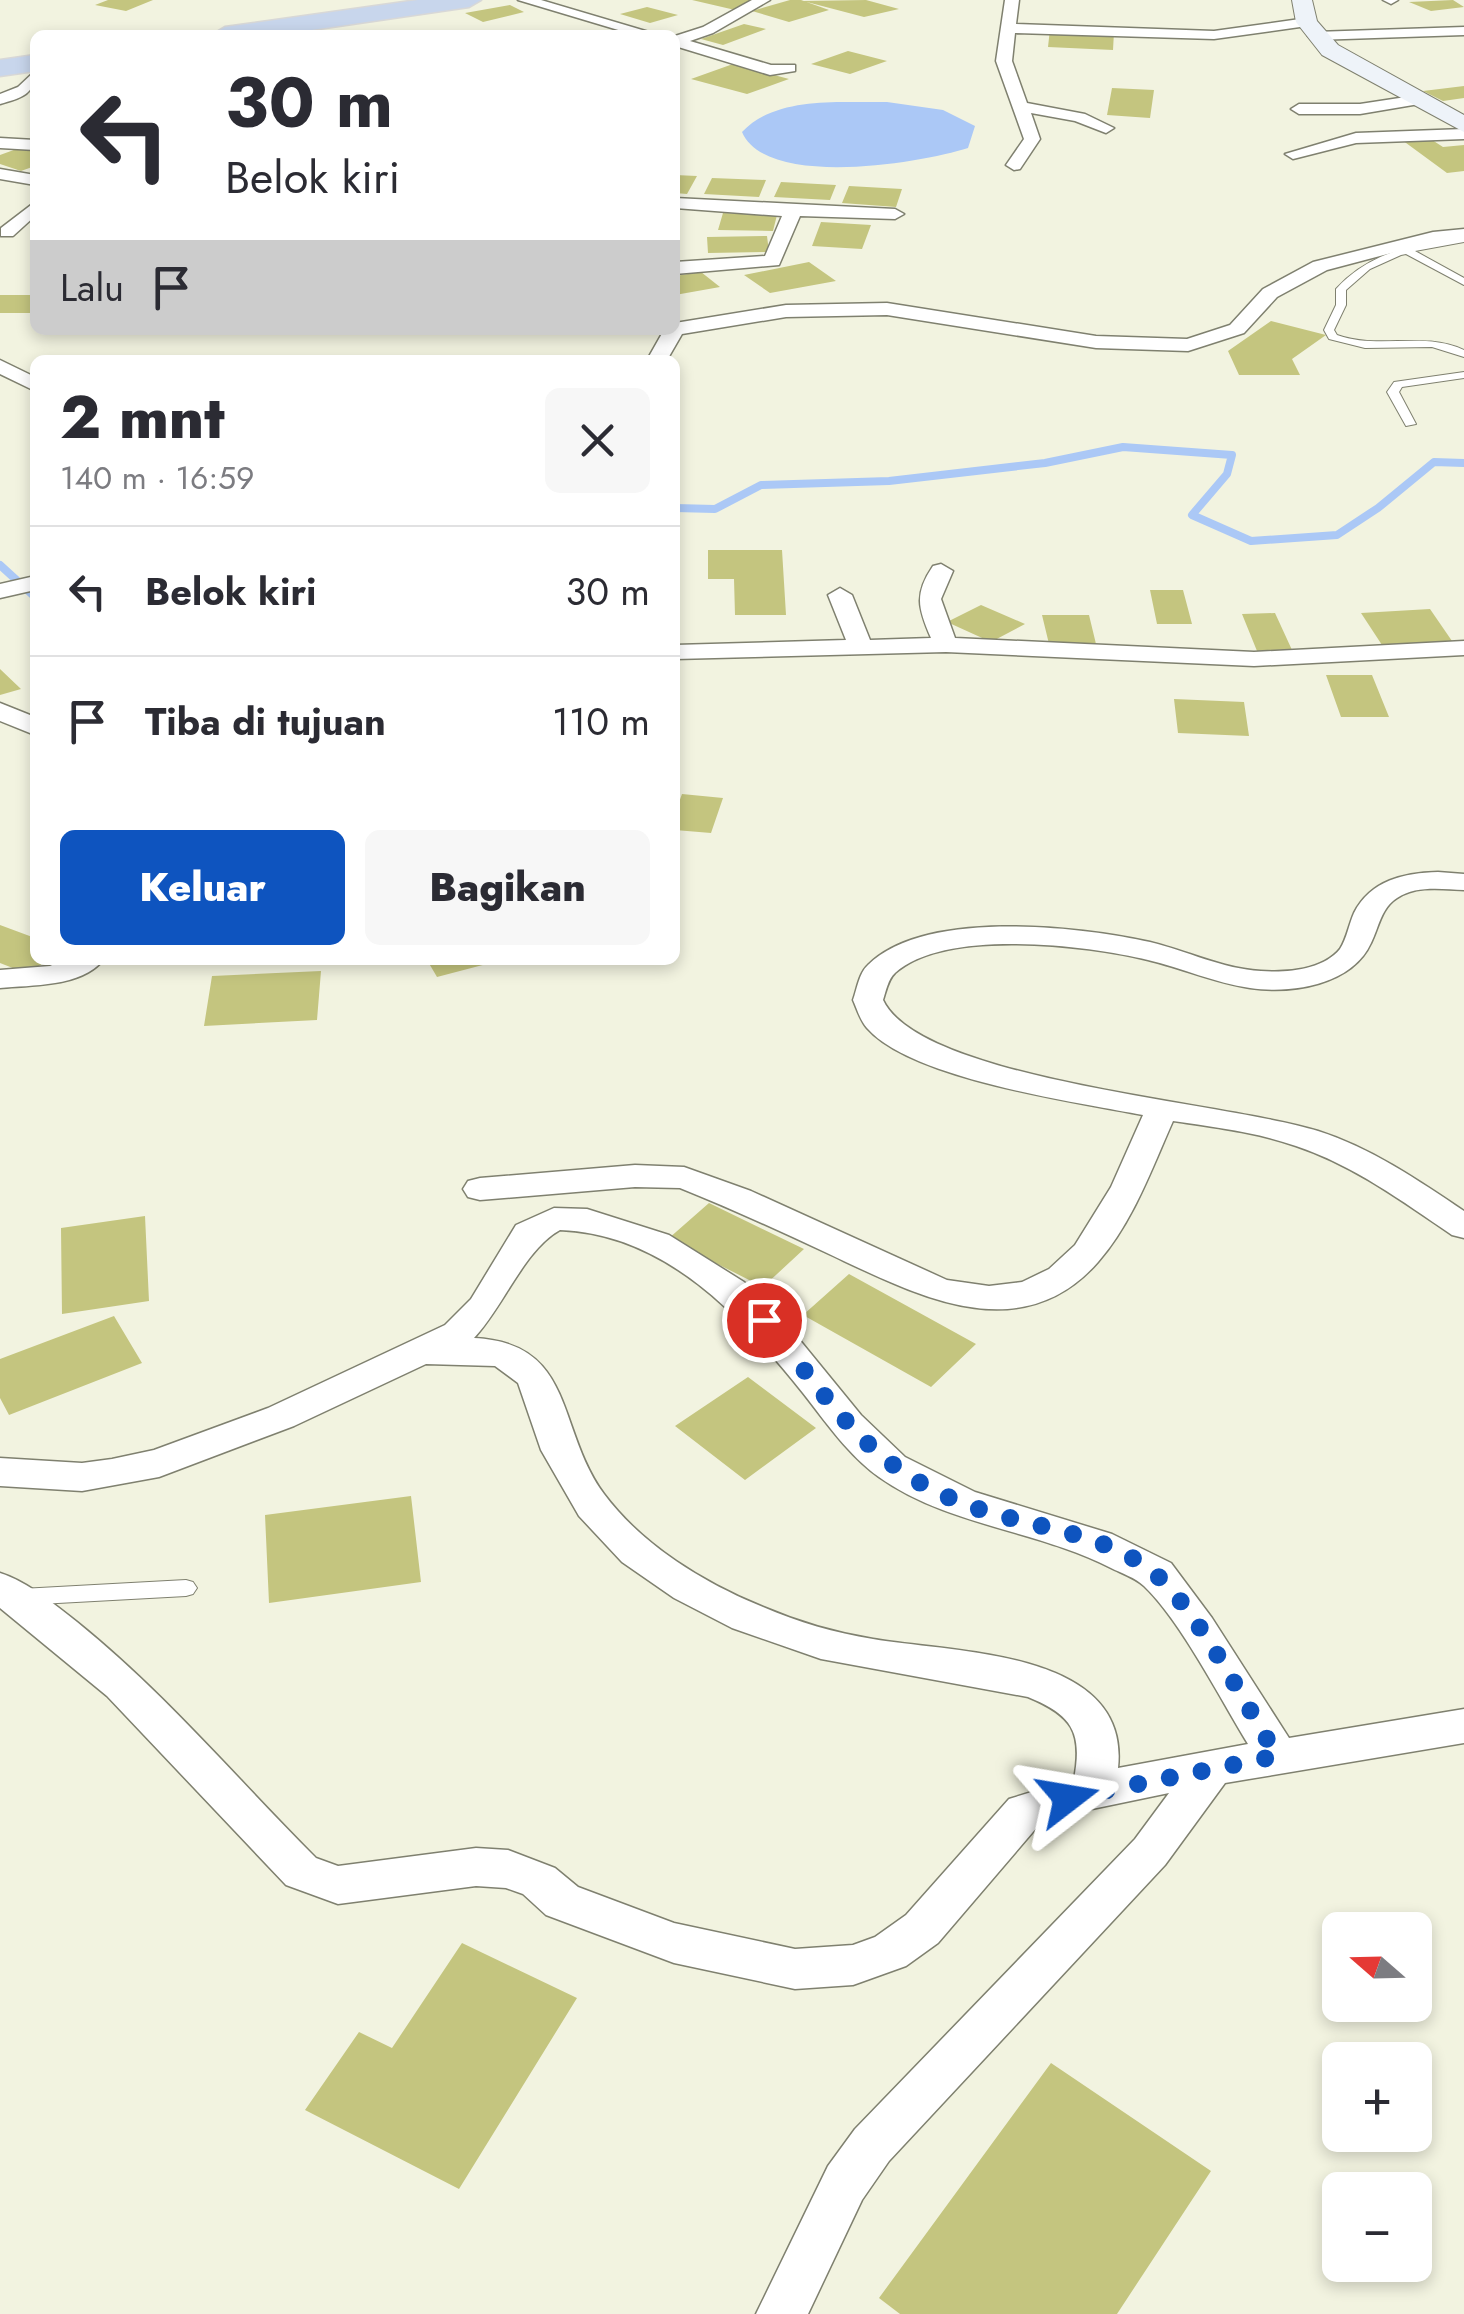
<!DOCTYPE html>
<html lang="id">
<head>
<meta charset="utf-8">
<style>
	:root { --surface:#fff; --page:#f7f7f7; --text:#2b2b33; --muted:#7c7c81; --line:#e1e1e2; --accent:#0e54bf }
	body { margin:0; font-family:Jost,sans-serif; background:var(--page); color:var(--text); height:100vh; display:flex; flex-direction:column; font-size:38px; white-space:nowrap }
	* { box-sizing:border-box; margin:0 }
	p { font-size:32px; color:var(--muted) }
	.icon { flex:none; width:55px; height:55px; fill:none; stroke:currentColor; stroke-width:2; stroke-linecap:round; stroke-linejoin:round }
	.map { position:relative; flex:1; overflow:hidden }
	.side { position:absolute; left:30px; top:355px; width:650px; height:610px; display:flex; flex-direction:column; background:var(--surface); border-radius:15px; box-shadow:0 5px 15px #0003 }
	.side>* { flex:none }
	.top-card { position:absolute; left:30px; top:30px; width:650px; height:305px; border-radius:15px; box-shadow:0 5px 15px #0003; background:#fff; color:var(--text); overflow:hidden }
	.needle { width:65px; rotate:290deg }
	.buttons { position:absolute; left:1322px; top:1912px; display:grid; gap:20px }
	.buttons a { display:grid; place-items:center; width:110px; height:110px; border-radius:15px; background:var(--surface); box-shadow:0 5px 15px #0003; font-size:50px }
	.pin { position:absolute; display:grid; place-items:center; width:85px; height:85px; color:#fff; margin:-42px; border:5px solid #fff; border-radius:50%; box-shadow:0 2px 10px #0007 }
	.me { position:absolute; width:110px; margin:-55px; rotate:76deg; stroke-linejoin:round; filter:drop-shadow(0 0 8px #0008) }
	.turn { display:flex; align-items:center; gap:35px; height:210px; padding:0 30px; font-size:45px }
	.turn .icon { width:130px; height:130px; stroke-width:2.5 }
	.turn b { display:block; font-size:70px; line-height:85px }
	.then { display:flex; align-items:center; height:95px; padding:0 30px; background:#0003; gap:20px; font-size:38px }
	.round { display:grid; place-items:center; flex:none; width:105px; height:105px; border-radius:15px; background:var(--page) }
	.head { display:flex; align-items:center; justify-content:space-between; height:170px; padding:0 30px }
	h1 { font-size:60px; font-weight:800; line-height:75px }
	.button { display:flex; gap:20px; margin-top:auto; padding:20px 30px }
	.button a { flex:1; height:115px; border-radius:15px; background:var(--accent); color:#fff; font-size:40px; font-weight:800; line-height:115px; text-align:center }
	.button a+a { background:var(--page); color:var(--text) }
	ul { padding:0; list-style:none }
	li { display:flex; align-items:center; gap:30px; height:130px; padding:0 30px; border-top:2px solid var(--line) }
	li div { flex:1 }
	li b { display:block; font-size:38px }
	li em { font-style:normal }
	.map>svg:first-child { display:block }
	.water { fill:#abc8f6 }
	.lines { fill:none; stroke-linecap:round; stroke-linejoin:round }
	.stream { stroke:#abc8f6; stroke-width:8 }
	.building { fill:#c4c57f }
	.lane-casing { stroke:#7f806f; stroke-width:2 }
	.street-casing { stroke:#7f806f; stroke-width:3 }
	.secondary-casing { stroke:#7f806f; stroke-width:2 }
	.highway-casing { stroke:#d8d8d7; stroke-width:3 }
	.lane { fill:#fff; fill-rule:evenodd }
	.street { fill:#fff; fill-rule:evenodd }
	.secondary { fill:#eef3f9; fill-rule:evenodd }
	.highway { fill:#c8d6ec; fill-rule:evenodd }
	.route { stroke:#0e54bf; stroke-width:18; stroke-dasharray:0 32.4 }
</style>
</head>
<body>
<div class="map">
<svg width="1464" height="2314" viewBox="0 0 1464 2314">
	<rect width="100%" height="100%" fill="#f2f3e0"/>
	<path class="water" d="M887 102 943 110 975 126 968 148C922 163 766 189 742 132 777 95 841 103 887 102Z"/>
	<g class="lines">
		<path class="stream" d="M675 508 715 509 761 485 889 481 1045 463 1123 447 1232 455 1227 474 1192 515 1251 541 1337 535 1378 508 1434 462 1464 463
			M0 565 35 597"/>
	</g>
	<path class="building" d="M108 0H153L126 11 95 5Z
		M692 0H757L735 10Z
		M790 0H801L829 10 789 22 752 11Z
		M866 0 899 9 864 17 803 1Z
		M1453 0 1464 7 1431 11 1409 2Z
		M510 5 524 12 483 22 465 13Z
		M647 7 678 15 650 23 620 14Z
		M744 24 766 29 723 45 701 39Z
		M1050 29 1114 32 1113 50 1048 47Z
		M848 51 887 61 850 74 811 64Z
		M733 64 789 79 747 94 691 79Z
		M1464 86V98L1443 101 1423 91Z
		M1112 88 1154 90 1150 118 1107 115Z
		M1429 138 1443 147 1464 145V171L1447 173 1402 140Z
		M22 147 35 151V166L21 171 0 164V155Z
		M675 175 697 176 687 194 675 193Z
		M712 178 766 180 759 197 704 194Z
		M781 182 836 185 830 200 774 197Z
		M849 186 902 189 896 207 842 203Z
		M723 213 777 215 773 231 718 230Z
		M821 222 871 225 862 249 812 246Z
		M767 236 769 252 708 253 707 237Z
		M809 262 836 281 770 293 744 275Z
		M701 272 720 287 675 295V276Z
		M0 295H35V308L32 313H0Z
		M1271 321 1326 335 1292 359 1300 375H1239L1228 351Z
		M708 550H782L786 615H735L734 579H708Z
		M1150 590H1183L1192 624H1157Z
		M981 605 1025 624 991 642 947 622Z
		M1430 609 1452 641 1382 645 1361 613Z
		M1275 613 1292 650 1257 651 1242 614Z
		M1042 615H1089L1096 644H1049Z
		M0 669 21 689 0 695Z
		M1326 675H1372L1389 717H1341Z
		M1174 699 1244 702 1249 736 1178 733Z
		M682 794 723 798 711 833 675 830V813Z
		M0 925 35 938V960H47L28 974 0 963Z
		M427 960H498V961L437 977Z
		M321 971 317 1020 204 1026 212 976Z
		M709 1203 804 1249 763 1287 668 1239Z
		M145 1216 149 1301 62 1314 61 1228Z
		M849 1274 976 1344 931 1387 803 1315Z
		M114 1316 142 1363 9 1415 0 1398V1359Z
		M748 1377 816 1428 745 1480 675 1426Z
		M411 1496 421 1582 269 1603 265 1515Z
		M462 1943 577 1998 459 2189 305 2110 359 2032 392 2048Z
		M1051 2063 1211 2171 1117 2314H900L879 2298Z"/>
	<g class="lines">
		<defs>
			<path id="lane" d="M1464 236V242L1415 251 1464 278V285L1406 254 1401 255 1370 269 1346 290V305L1334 330 1337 335C1379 350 1423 331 1464 350V357L1432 347 1365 348 1329 339 1324 330 1336 305V289C1369 252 1417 243 1464 236Z
				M1464 372V378L1402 387 1399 392 1416 424 1406 426 1387 392 1394 382Z
				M186 1580 193 1582 197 1588 193 1594 186 1596 21 1605 13 1603 10 1597 13 1591 21 1589Z"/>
			<path id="street" d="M518 0H541L659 35H635Z
				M752 0H770L713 33 690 41 771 65H795V71L770 75 675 46V36L703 27Z
				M1005 0H1019L1016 24 1214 31 1307 18 1314 22 1307 26 1214 39 1015 33 1012 61 1027 103 1085 114 1114 128 1106 133 1075 121 1031 113 1040 139 1020 169 1014 170 1006 165 1024 139 996 61Z
				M1383 0H1398L1391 4Z
				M1464 27V35L1315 40 1308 36 1315 32Z
				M35 71C35 95 21 98 0 104V94L18 87Z
				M1419 95 1425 97V103L1360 114H1299L1291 109 1299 104H1360Z
				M1464 129V139L1356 143 1293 159 1285 154 1356 133Z
				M0 138 35 140V150L0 148Z
				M0 169 35 175V185L0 179Z
				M675 198 895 209 904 214 895 219 800 216 779 265 675 274V262L765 256 782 216 675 208Z
				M35 202V216L13 236H1V228Z
				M1464 229V239L1433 242 1327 270 1277 297 1244 333 1188 351 1096 348 887 315 786 317 682 334 667 360H647L664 330H675V323L786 305 887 303 1096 336 1187 339 1230 325 1263 289 1313 262 1433 232Z
				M0 360 35 377V391L0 374Z
				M941 564 953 571 941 599 955 638 1254 652 1464 641V655L1254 666 946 652 675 659V645L846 640 828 595 840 588 852 595 870 640 931 638C918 608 914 594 933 566Z
				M35 576V590L0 598V584Z
				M0 703 35 717V735L0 721Z
				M1438 872 1464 874V890C1442 889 1416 885 1397 898 1381 908 1379 927 1371 943 1352 985 1292 994 1250 988 1215 983 1182 968 1148 960 1086 945 945 928 895 973 888 979 886 991 883 1000 921 1081 1227 1102 1318 1131 1371 1148 1418 1180 1464 1211V1238L1452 1235C1402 1201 1353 1165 1296 1146 1256 1132 1214 1127 1173 1121 1152 1168 1133 1222 1098 1262 1019 1352 913 1293 827 1253 778 1230 730 1208 680 1188L635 1187 480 1200 468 1197 463 1189 468 1181 480 1178 635 1165 684 1167 751 1191 947 1280 989 1286 1022 1282 1049 1269 1075 1245 1111 1187 1143 1115C1076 1102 911 1079 867 1028 860 1020 857 1009 853 1000 857 989 859 973 868 965 924 909 1078 926 1150 942 1187 951 1223 969 1261 971 1286 973 1323 970 1340 949 1347 938 1349 924 1354 913 1371 880 1404 873 1438 872Z
				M63 960H103C82 987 31 985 0 988V970L50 966Z
				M554 1208 587 1209 669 1235 744 1282 776 1311 861 1415 905 1457 975 1492 1112 1534 1171 1563 1212 1618 1289 1738 1464 1709V1743L1225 1783 1165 1865 889 2161 862 2200 808 2314H756L828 2166 855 2129 1135 1839 1169 1793 1092 1809 1038 1826 938 1943 906 1966 853 1985 795 1989 674 1963 546 1915 523 1894 506 1888 476 1886 338 1904 286 1885 107 1696 0 1608V1573C28 1582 54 1604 77 1622 164 1692 237 1779 316 1858L338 1866 476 1848 508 1850 555 1868 578 1887 674 1923 795 1949 853 1945 875 1937 906 1915 1009 1799 1074 1779C1083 1732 1072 1715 1028 1697L821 1659 732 1628 674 1598 622 1562 579 1516 541 1450 518 1383 495 1366 426 1364 294 1426 159 1477 82 1491 0 1486V1458L82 1463 112 1459 154 1450 268 1408 445 1325 471 1299 516 1225ZM560 1230C666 1234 741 1316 803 1393 825 1421 849 1456 879 1477 948 1526 1038 1530 1111 1568 1121 1573 1136 1578 1144 1586 1180 1620 1221 1700 1248 1744L1118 1768C1131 1649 952 1653 873 1639 835 1633 798 1622 763 1607 704 1583 643 1546 604 1494 556 1429 576 1343 474 1338 504 1306 524 1250 560 1230Z"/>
			<path id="secondary" d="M1292 0H1312L1317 21 1338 45 1464 115V132L1322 55 1296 22Z"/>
			<path id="highway" d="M418 0H481L469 7 277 35H212L225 27Z
				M35 55V71L0 76V60Z"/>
		</defs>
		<use href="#lane" class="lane-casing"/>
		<use href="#street" class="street-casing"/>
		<use href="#secondary" class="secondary-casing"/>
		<use href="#highway" class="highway-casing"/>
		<use href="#lane" class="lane"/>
		<use href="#street" class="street"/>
		<use href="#secondary" class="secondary"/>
		<use href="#highway" class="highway"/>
	</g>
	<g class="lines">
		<path class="route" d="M764 1320C830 1398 862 1463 962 1503 1022 1527 1103 1530 1154 1573 1195 1606 1247 1707 1277 1756L1068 1798"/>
	</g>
</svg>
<div class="buttons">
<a><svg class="needle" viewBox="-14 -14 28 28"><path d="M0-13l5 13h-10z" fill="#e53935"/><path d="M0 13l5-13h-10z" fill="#7c7c81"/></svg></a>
<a>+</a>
<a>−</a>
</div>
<div class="pin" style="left:764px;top:1320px;background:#d93025"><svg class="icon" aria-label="arrive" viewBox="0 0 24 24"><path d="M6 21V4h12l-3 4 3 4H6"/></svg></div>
<svg class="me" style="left:1068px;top:1798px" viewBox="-20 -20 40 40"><path d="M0-17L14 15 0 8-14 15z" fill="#0e54bf" stroke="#fff" stroke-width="4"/></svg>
<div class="top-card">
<div class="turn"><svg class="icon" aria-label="left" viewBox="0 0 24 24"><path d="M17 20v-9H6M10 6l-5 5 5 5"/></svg><div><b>30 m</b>Belok kiri</div></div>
<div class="then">Lalu<svg class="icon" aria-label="arrive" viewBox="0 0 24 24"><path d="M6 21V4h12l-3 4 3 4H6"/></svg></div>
</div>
<section class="side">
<div class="head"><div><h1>2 mnt</h1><p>140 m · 16:59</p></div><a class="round"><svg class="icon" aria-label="close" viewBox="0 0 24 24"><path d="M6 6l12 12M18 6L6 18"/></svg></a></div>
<ul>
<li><svg class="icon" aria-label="left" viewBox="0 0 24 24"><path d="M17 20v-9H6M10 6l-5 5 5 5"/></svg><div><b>Belok kiri</b></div><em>30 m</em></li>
<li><svg class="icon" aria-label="arrive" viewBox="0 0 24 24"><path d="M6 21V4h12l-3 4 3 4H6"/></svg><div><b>Tiba di tujuan</b></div><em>110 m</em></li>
</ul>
<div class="button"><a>Keluar</a><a>Bagikan</a></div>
</section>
</div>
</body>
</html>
